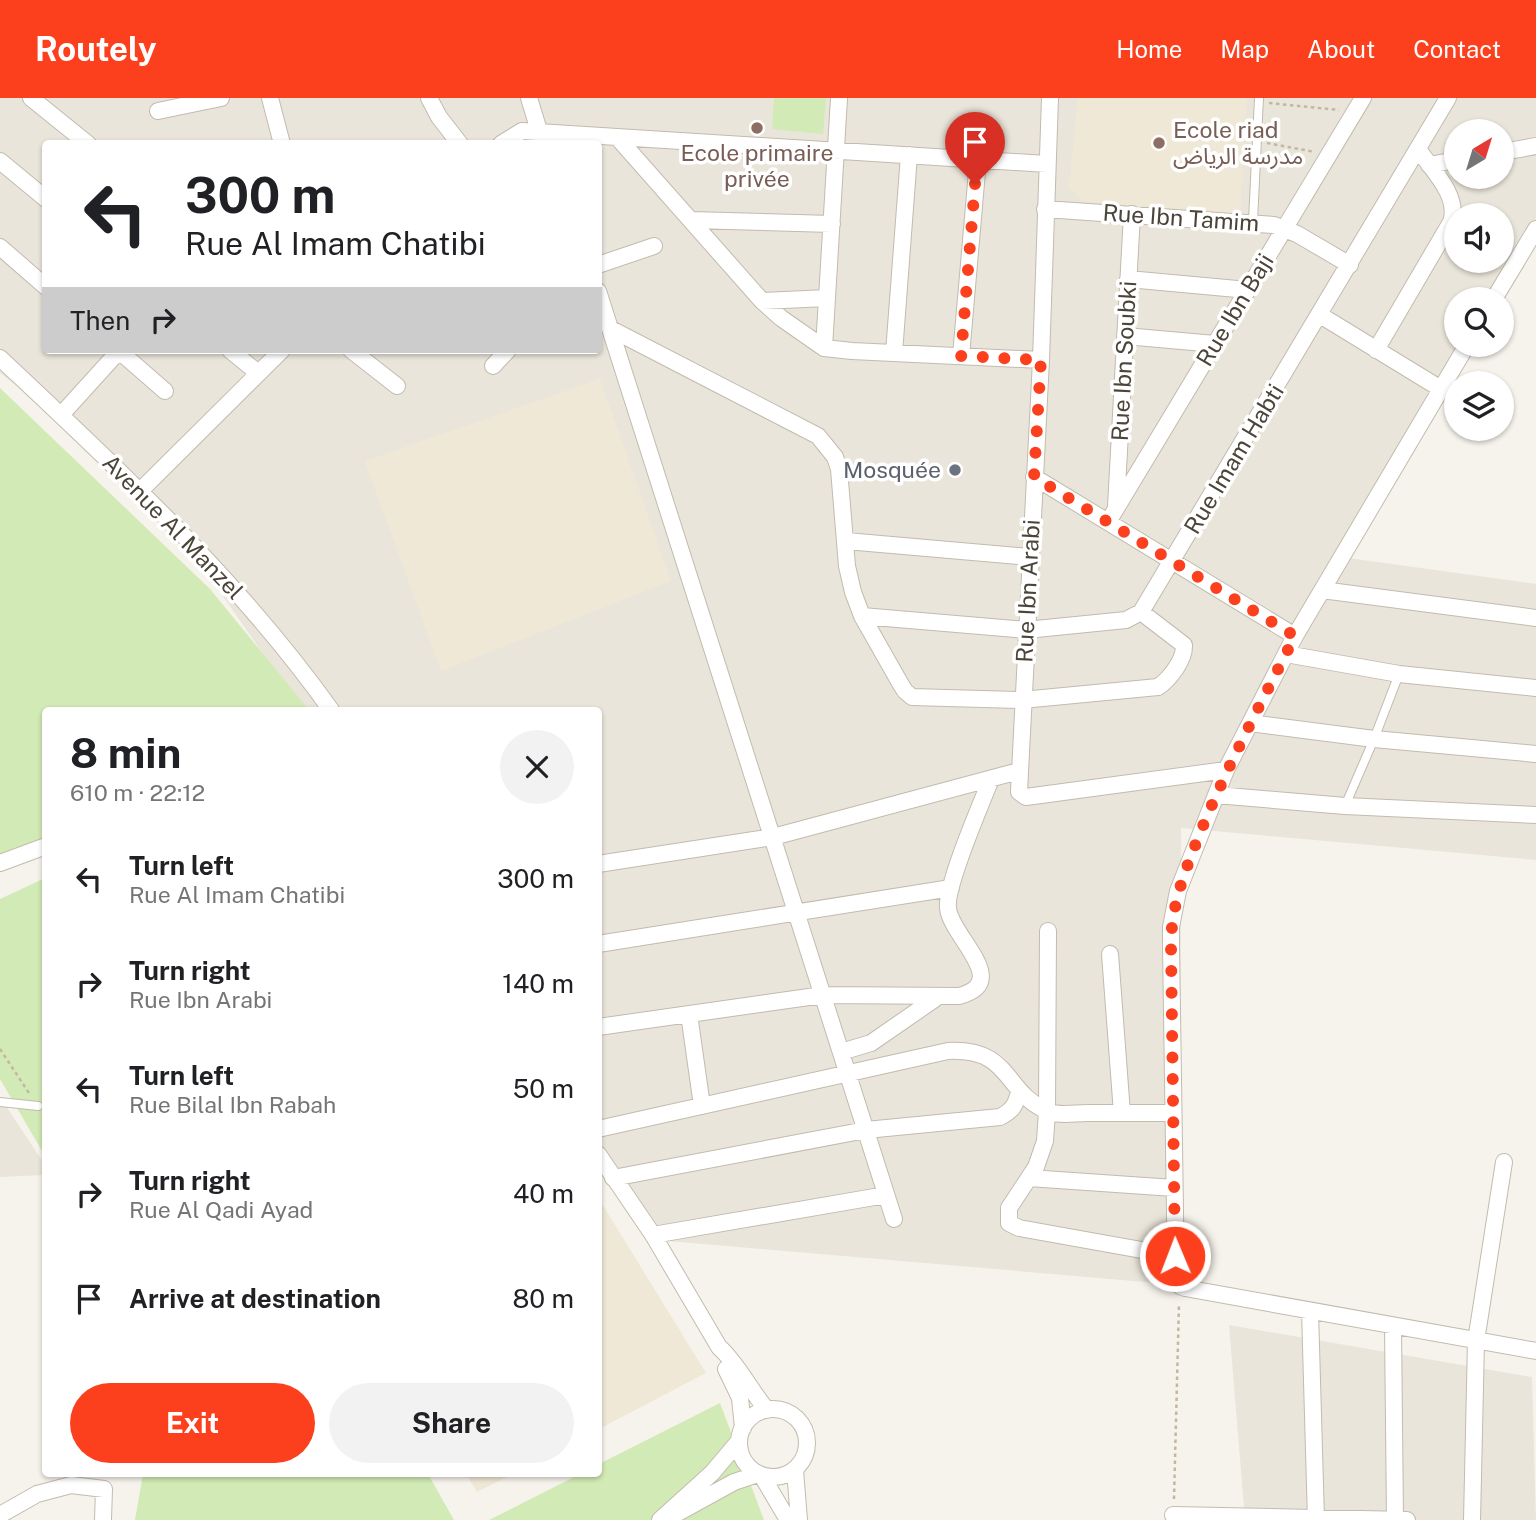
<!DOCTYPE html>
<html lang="en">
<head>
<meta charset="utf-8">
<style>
	:root { --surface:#fff; --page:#f2f2f2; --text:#202124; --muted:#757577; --accent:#fc3f1d }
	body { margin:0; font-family:"Public Sans","Noto Sans Arabic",sans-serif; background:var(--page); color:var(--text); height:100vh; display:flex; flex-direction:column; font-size:26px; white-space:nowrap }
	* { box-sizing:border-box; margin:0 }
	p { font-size:23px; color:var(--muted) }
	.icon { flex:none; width:38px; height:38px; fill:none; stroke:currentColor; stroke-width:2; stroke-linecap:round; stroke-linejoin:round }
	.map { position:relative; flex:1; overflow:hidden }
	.drawer { position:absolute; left:42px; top:609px; width:560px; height:770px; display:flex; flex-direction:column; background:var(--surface); border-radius:7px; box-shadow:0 2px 5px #0004 }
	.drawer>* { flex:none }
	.hud { position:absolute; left:42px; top:42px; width:560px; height:214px; border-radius:7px; box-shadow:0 2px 5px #0004; background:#fff; color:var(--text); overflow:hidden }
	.needle { width:46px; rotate:38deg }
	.fabs { position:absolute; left:1444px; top:21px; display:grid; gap:14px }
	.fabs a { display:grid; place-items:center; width:70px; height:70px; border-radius:50%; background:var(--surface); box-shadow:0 2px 5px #0004; font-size:35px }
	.pin { position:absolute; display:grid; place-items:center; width:60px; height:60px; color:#fff; margin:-72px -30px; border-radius:50% 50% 50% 0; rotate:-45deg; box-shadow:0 0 7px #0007 }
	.pin .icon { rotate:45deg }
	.me { position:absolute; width:77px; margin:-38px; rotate:359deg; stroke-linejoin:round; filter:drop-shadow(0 0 5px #0008) }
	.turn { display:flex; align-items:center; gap:24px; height:147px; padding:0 28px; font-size:32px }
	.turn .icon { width:91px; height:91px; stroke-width:2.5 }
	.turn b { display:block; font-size:49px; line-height:60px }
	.then { display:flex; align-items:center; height:66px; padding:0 28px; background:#0003; gap:14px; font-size:26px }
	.round { display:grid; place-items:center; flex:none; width:74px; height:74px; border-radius:37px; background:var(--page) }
	.head { display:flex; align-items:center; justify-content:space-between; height:119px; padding:0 28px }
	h1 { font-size:42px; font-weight:700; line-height:52px }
	.cta { display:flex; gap:14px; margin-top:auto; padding:14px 28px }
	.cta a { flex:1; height:80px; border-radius:42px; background:var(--accent); color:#fff; font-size:28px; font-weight:700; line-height:80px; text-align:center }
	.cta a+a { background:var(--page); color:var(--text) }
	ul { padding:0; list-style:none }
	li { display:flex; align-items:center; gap:21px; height:105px; padding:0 28px }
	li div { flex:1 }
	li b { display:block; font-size:26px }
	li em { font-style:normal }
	header { display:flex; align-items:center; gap:42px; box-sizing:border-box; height:98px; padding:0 35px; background:var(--accent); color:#fff }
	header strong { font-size:33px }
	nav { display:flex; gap:38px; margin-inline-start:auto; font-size:24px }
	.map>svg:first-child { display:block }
	.residential { fill:#eae5da; fill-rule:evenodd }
	.education { fill:#efe8d6 }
	.green { fill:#d2eab5 }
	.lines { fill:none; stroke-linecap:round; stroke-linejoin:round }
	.service-casing { stroke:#c2bbae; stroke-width:10 }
	.minor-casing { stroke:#c2bbae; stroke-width:18 }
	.path { stroke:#c4b79f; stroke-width:2.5; stroke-dasharray:3.5 3.5; stroke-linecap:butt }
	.service { stroke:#fff; stroke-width:8 }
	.minor { stroke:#fff; stroke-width:16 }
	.route { stroke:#fc3f1d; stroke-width:12; stroke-dasharray:0 21.6 }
	.education-dot { fill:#8d6e63; stroke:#fff; stroke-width:2.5 }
	.worship-dot { fill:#6b7280; stroke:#fff; stroke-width:2.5 }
	.labels { text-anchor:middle; stroke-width:7; stroke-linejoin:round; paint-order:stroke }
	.education-label { font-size:23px; fill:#785e54; stroke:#fff; text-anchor:start }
	.street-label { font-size:23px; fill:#4b4439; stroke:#fff }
	.worship-label { font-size:23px; fill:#5b616d; stroke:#fff; text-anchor:end }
</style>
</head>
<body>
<header>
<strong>Routely</strong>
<nav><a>Home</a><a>Map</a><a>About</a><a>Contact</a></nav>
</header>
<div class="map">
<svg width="1536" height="1422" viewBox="0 0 1536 1422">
	<rect width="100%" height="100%" fill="#f6f3ec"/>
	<path class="residential" d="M0 0H1536V138L1499 201H1456V247H1472L1348 460 1536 486V762L1181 730 1180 1187 668 1143 599 1042 598 612H302L145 386 0 275ZM1456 33H1502V79H1456ZM46 46H598V252H46ZM1456 117H1502V163H1456Z
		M0 999 45 1067V1077L0 1079Z
		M1229 1227 1532 1279 1536 1422H1245Z"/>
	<path class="education" d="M1078 0H1247L1240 116 1082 103 1069 90Z
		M600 281 671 483 441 573 365 363Z
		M599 1101 706 1275 599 1331H598Z
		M466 1376H513L477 1394Z"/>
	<path class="green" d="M774 0H826L823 36 772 31Z
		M0 290 210 491 309 612H46L45 739 0 757Z
		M45 780V1058L0 981V801Z
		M720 1305 764 1422H489L580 1376H598L599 1366Z
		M143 1376H428L454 1422H135Z"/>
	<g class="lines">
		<defs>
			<path id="service" d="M1253 123 1259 0
				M1345 708 1374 641 1399 576
				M0 1004 38 1008"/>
			<path id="minor" d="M31 0 88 46
				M270 0 282 46
				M429 0 439 19 460 46
				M529 0 543 46
				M1050 0 1041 262 1019 694 1026 699 1226 672
				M158 13 221 0
				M617 39 762 203 781 220 824 250 852 253 1041 262
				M501 46 522 33 1047 66
				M1502 54 1536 48
				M0 63 46 101
				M1429 67 1456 62
				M1045 111 1274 127 1297 136 1350 167
				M691 122 832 126
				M0 149 46 189
				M598 167 654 148
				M1128 181 1248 192
				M598 193 894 1121
				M1494 201 1536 131
				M762 203 827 200
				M1320 217 1441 291
				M611 231 818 338 835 359 839 371 847 468 853 494 862 518 900 585 905 593 912 599 1022 602 1158 589C1170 581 1185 561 1184 547L1141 514
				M1125 238 1215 246
				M1467 247 1295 538 1226 672 1178 793 1171 829V848L1176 1180 1180 1188 1185 1190 1536 1253
				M824 250 839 0
				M118 252 165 293
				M230 252 258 275
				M351 252 397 288
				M1376 252 1451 124C1460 98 1432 72 1418 51
				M894 255 909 57
				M961 258 978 62
				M0 260C118 371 237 480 331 612
				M493 268 508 252
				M61 317 119 253
				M1034 379 1295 538
				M141 392 282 252
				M1116 408 1132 116
				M1108 424 1363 0
				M846 443 1029 459
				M1322 492 1536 520
				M862 518 1026 532 1126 522 1141 514 1448 0
				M1286 556 1399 576 1536 590
				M1250 625 1374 641 1536 656
				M1216 697 1345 708 1536 717
				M0 765 46 748
				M598 766 773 739 1019 673
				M1048 833 1047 1013 1045 1043 1036 1069 1009 1110V1125L1019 1130 1175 1158
				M598 846 951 790
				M1110 856 1122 1015
				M689 916 702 1008
				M598 929 823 897 959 898C1013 884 950 838 948 810 945 789 981 706 991 681
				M841 954 871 945 939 898
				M598 1031 948 953C1013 950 1002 994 1049 1014 1060 1018 1075 1015 1087 1015 1116 1015 1144 1015 1173 1015
				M598 1056 653 1137 719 1249C738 1266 750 1292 767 1312
				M613 1080 866 1032 1000 1019C1012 1013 1016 1007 1019 994
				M1029 1080 1174 1090
				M653 1137 886 1097
				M1310 1213 1316 1422
				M1393 1228 1395 1422
				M726 1271 740 1300 743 1330
				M739 1345a34 34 0 1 1 68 0a34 34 0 1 1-68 0Z
				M795 1372 799 1422
				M762 1378 788 1422
				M0 1417 37 1396 71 1387 104 1391 103 1422
				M674 1417 734 1384 758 1376
				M1173 1417 1407 1422
				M660 1422 712 1375 739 1343
				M1472 1422 1476 1243 1504 1064"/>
		</defs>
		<use href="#service" class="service-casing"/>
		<use href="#minor" class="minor-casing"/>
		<path class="path" d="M1269 5 1339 12
			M1267 45 1315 54
			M0 951 29 995
			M1174 1401 1179 1205"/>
		<use href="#service" class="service"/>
		<use href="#minor" class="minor"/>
	</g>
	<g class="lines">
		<path class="route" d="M975 86 961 258 1041 262 1034 379 1295 538C1262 603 1228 667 1200 735 1185 773 1171 807 1171 848L1175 1158"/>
	</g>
	<g class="education-dot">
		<circle cx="757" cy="30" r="7"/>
		<circle cx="1159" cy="45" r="7"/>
	</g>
	<circle class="worship-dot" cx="955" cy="372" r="7"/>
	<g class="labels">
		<g class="education-label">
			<text x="1173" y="40">Ecole riad<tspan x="1173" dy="26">مدرسة الرياض</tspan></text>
			<text x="757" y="63" text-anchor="middle">Ecole primaire<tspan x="757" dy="26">privée</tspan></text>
		</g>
		<g class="street-label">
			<text transform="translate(1181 120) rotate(4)" y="8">Rue Ibn Tamim</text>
			<text transform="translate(1235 212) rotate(-59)" y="8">Rue Ibn Baji</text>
			<text transform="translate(1124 263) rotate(-87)" y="8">Rue Ibn Soubki</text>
			<text transform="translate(1234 361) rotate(-59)" y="8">Rue Imam Habti</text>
			<text transform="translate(173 429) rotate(46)" y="8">Avenue Al Manzel</text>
			<text transform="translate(1028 493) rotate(-87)" y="8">Rue Ibn Arabi</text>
		</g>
		<g class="worship-label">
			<text x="941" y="380">Mosquée</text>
		</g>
	</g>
</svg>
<div class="fabs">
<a><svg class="needle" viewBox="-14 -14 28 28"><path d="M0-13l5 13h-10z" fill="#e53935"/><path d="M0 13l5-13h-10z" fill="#757577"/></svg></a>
<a><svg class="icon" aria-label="sound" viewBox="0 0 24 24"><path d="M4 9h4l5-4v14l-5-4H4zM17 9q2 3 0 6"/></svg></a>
<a><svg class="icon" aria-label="search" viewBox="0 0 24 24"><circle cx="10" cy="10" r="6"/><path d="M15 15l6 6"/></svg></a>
<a><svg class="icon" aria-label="layers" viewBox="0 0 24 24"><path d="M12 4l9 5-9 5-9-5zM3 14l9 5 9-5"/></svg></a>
</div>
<div class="pin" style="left:975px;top:86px;background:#d93025"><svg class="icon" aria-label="arrive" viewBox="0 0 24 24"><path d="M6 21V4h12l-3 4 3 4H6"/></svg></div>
<svg class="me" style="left:1175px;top:1158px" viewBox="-20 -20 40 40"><circle r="17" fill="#fc3f1d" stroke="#fff" stroke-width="3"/><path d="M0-11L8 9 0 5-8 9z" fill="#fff"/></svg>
<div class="hud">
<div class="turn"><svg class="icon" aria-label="left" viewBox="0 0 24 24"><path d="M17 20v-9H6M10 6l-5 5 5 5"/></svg><div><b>300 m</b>Rue Al Imam Chatibi</div></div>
<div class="then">Then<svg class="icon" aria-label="right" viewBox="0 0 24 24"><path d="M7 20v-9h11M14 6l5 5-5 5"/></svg></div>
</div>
<section class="drawer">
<div class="head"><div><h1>8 min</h1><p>610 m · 22:12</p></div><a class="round"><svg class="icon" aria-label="close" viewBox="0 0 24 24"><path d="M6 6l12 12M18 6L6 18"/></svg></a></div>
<ul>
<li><svg class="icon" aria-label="left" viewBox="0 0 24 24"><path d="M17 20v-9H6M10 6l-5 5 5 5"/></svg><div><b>Turn left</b><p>Rue Al Imam Chatibi</p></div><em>300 m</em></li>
<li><svg class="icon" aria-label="right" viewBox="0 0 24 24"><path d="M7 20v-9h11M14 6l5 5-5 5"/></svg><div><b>Turn right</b><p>Rue Ibn Arabi</p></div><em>140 m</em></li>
<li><svg class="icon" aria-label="left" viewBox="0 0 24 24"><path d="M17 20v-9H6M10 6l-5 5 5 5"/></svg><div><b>Turn left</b><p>Rue Bilal Ibn Rabah</p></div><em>50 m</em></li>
<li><svg class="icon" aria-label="right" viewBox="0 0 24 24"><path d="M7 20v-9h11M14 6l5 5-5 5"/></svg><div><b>Turn right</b><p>Rue Al Qadi Ayad</p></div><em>40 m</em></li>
<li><svg class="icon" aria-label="arrive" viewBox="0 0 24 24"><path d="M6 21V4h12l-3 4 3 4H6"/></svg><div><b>Arrive at destination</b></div><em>80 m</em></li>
</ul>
<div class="cta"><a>Exit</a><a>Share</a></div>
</section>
</div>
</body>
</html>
